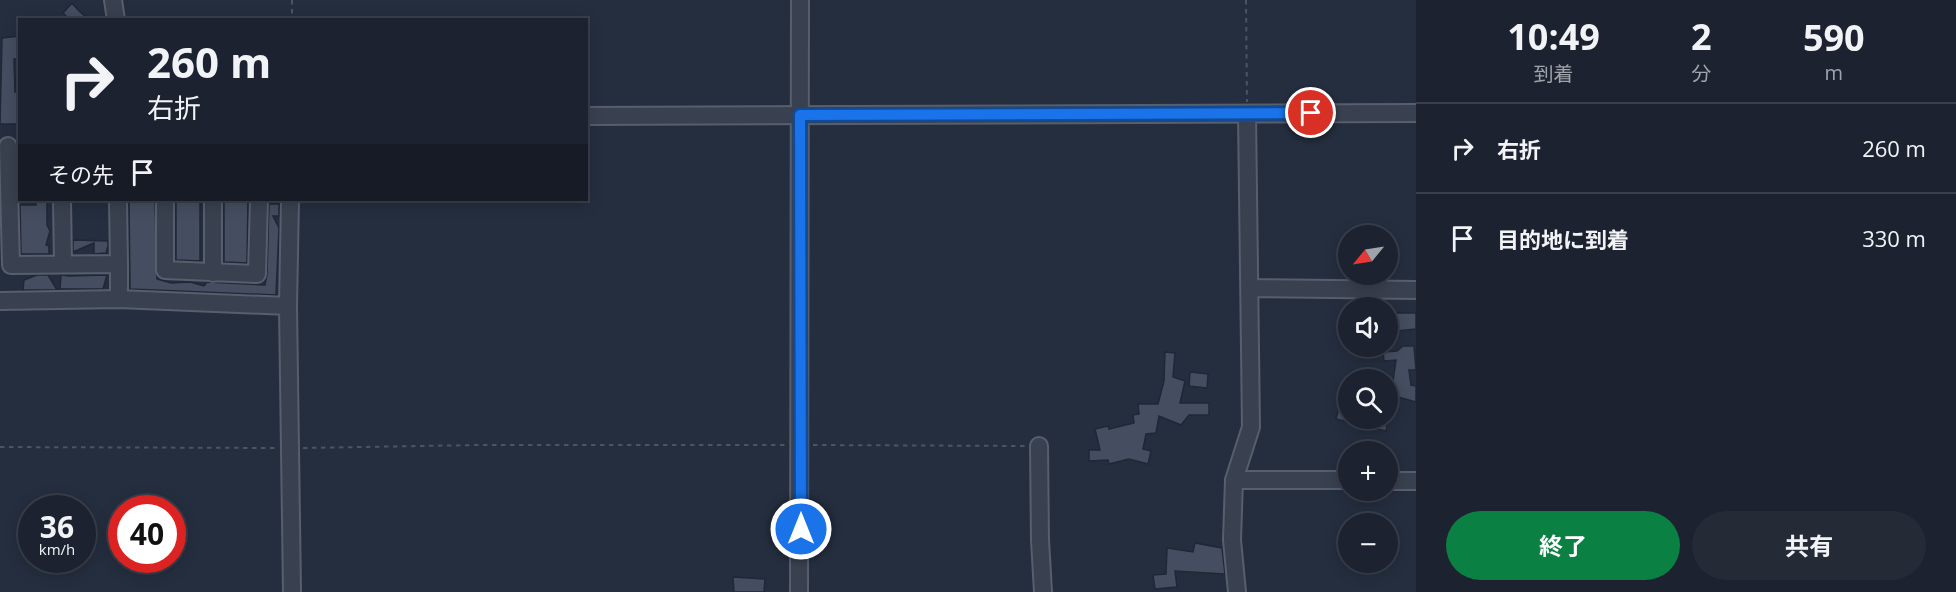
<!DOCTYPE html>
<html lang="ja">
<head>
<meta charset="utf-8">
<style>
	:root { --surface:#1c222f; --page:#252a37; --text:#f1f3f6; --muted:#a0a4aa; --line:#3a3f4b; --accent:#0b8043 }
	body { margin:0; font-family:"Open Sans","Noto Sans JP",sans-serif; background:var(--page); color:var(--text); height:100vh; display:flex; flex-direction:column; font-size:22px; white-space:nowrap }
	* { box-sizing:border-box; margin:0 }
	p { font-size:20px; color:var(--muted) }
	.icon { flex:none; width:33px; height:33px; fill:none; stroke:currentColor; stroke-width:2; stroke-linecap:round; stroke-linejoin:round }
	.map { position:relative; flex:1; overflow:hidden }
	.side { display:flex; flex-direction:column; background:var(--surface); width:540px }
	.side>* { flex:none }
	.top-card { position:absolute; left:18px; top:18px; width:570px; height:183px; border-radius:0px; box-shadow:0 3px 15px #0003,0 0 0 2px var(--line); background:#1c222f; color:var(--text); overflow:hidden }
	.needle { width:39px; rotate:240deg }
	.tools { position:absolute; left:1338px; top:225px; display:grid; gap:12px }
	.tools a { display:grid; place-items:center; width:60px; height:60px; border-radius:50%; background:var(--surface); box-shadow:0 3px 15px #0003,0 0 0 2px var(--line); font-size:30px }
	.speed { position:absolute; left:18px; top:495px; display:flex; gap:12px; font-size:30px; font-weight:700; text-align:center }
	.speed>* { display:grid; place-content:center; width:78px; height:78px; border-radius:50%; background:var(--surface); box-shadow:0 3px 15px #0003,0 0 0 2px var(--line); line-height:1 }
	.speed small { font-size:15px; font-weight:400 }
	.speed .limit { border:9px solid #d22; background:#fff; color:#111 }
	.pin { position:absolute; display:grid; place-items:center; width:51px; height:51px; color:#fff; margin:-26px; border:3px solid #fff; border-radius:50%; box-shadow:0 2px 6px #0007 }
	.me { position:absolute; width:66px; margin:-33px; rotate:0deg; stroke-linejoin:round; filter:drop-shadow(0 0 4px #0008) }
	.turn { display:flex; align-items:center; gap:21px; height:126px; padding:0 30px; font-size:27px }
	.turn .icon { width:78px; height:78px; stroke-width:2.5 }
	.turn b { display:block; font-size:42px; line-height:51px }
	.then { display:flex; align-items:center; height:57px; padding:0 30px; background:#0003; gap:12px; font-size:22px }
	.eta { display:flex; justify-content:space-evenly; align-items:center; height:102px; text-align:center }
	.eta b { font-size:36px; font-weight:700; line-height:42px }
	.button { display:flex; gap:12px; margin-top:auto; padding:12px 30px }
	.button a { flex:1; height:69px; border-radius:36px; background:var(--accent); color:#fff; font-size:24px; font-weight:700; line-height:69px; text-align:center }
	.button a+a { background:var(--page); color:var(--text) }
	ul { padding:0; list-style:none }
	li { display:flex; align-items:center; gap:18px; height:90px; padding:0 30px; border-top:2px solid var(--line) }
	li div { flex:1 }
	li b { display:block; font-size:22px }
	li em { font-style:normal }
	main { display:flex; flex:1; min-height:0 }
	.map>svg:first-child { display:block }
	.building { fill:#444e60; stroke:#202736; stroke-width:1.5 }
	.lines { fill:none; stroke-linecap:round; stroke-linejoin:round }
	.minor-casing { stroke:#575e6c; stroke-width:20 }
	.path { stroke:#45585d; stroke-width:2; stroke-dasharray:4.5 4.5; stroke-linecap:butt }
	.minor { stroke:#39404f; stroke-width:16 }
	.route-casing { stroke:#114b97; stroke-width:15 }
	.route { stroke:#1a73e8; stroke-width:10 }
</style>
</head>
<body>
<main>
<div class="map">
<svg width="1416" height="592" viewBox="0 0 1416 592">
	<rect width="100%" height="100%" fill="#252e3f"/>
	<path class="building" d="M72 3 78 10 89 20H70L63 13Z
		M20 36V59H14L15 92H20L17 103 20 124H0L2 38Z
		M36 200H47V225L50 231 46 245 49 246V254H21L20 205H36Z
		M129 200H155L157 279 171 283 190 282 204 286 207 282 265 285 267 274 269 204H279V216H273L279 228 276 295 130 289Z
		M176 200H200V261L176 260Z
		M224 200H248L247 263 224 262Z
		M73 240 108 241V246L106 253 94 254V243L73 252Z
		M37 275H48L57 290H23L24 280Z
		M61 275 69 276 107 275 103 289H60Z
		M1398 313H1416V329L1388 332V315Z
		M1403 346H1414L1416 370H1409L1411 385 1416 386V402L1391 395 1396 360 1384 361 1383 352 1397 351Z
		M1165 352 1175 353 1173 377 1185 381 1180 403H1209V415H1189L1181 425 1159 416 1156 433 1146 434 1143 449 1151 451 1148 464 1129 459 1109 464 1108 460 1089 461V450H1100L1095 429 1108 426 1109 429 1134 423 1133 415 1139 414 1138 404H1158L1164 381Z
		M1190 372 1208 374 1207 388 1189 386Z
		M1340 404 1348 407V418H1388L1386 431 1336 419Z
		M1195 543 1222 548 1225 574 1175 571 1177 587 1155 589 1153 575 1166 574 1167 548 1193 552Z
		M733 577 765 579 764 592H734Z"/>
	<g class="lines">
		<defs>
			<path id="minor" d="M113 0 116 20
				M586 116 1416 113
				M8 146 11 265 119 264 118 200
				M62 200 63 264
				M165 200V270L257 274 259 200
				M290 200 288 306 292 592
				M119 264V299
				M213 273V200
				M1250 288 1416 290
				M0 301 119 299 288 306
				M1039 446 1040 540 1043 592
				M1234 480H1348
				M1388 481H1416
				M799 592 800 0
				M1237 592 1232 540 1234 480 1251 427 1247 114"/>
		</defs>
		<use href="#minor" class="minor-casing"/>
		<path class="path" d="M292 0V20
			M1246 0 1247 102
			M813 445 1026 446
			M0 447 276 448
			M303 448 479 445H786"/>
		<use href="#minor" class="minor"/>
	</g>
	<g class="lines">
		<defs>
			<path id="route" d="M801 529 800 115 1311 113"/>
		</defs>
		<use href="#route" class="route-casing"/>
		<use href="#route" class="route"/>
	</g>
</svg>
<div class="tools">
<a><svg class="needle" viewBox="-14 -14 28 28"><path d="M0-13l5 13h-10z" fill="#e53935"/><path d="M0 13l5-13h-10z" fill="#a0a4aa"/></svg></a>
<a><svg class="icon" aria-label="sound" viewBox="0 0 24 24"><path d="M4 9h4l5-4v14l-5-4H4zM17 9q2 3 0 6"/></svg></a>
<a><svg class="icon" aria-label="search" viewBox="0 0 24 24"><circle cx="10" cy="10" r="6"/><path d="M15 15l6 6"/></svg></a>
<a>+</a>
<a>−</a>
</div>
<div class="speed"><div>36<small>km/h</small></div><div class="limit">40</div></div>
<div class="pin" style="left:1311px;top:113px;background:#d93025"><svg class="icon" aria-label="arrive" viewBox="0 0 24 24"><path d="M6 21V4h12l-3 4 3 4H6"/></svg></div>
<svg class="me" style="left:801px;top:529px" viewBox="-20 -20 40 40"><circle r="17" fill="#1a73e8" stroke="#fff" stroke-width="3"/><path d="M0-11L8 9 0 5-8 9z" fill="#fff"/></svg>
<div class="top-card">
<div class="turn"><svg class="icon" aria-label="right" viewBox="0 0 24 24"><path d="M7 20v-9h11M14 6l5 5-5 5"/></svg><div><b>260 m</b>右折</div></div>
<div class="then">その先<svg class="icon" aria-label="arrive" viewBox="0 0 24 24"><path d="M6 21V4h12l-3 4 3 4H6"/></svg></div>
</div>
</div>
<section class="side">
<div class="eta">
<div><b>10:49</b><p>到着</p></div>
<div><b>2</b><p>分</p></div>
<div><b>590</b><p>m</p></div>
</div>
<ul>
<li><svg class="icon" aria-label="right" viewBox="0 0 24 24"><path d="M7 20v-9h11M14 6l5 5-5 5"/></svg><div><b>右折</b></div><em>260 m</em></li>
<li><svg class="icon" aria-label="arrive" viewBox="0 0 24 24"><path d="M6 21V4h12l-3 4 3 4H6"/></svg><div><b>目的地に到着</b></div><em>330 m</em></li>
</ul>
<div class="button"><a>終了</a><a>共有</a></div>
</section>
</main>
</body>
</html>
